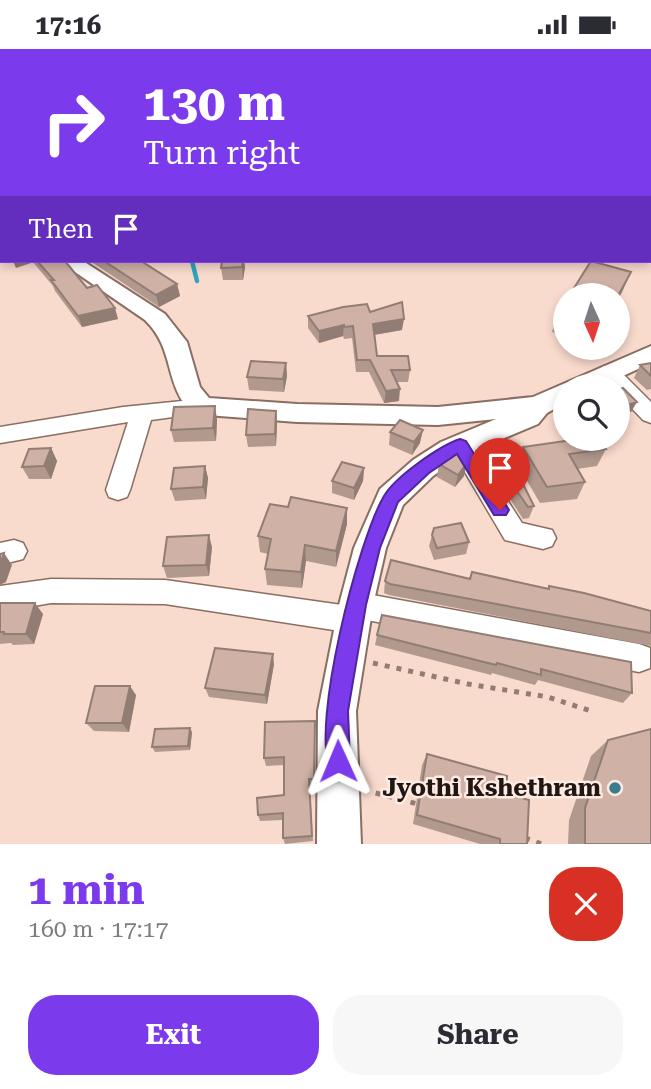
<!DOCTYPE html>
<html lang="en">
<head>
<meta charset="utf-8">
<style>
	:root { --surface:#fff; --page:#f7f7f7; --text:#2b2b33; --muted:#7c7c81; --accent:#7c3aed }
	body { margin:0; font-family:"Roboto Serif",serif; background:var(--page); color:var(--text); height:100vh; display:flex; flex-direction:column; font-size:26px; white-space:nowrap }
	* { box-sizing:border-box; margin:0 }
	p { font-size:23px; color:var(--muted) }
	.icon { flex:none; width:38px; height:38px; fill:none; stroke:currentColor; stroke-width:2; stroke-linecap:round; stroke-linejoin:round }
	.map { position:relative; height:795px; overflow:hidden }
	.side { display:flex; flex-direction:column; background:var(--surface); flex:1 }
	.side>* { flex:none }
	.guide { position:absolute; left:0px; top:0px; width:651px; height:214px; box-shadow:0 4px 10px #0003; background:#7c3aed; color:#fff; overflow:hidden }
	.needle { width:46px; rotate:177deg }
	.controls { position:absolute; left:553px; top:234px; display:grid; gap:14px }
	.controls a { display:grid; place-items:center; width:77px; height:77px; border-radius:50%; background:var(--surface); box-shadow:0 4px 10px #0003; font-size:35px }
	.pin { position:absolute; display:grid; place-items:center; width:60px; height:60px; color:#fff; margin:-72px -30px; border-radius:50% 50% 50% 0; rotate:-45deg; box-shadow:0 0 7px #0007 }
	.pin .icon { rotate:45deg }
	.me { position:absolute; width:77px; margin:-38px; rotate:359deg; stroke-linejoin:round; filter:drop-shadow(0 0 5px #0008) }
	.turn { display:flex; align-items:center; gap:24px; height:147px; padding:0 28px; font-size:32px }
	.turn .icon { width:91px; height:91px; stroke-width:2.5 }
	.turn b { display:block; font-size:49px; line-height:60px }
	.then { display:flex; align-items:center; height:66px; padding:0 28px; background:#0003; gap:14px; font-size:26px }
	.round { display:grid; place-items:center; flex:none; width:74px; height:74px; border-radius:28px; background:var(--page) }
	.overview { display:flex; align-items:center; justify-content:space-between; height:119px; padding:0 28px }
	h1 { font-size:42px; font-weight:700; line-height:52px; color:var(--accent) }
	.cta { display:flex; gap:14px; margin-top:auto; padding:14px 28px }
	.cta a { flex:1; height:80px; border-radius:28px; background:var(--accent); color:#fff; font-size:28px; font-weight:700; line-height:80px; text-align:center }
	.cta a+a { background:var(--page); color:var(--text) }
	.status { display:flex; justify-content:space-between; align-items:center; height:49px; padding:0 35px; background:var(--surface); direction:ltr }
	.status svg { height:19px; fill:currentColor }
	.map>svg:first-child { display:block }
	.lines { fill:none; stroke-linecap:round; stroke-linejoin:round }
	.stream-far1 { stroke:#2ea4c1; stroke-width:2.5 }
	.stream { stroke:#2ea4c1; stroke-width:4.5 }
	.minor-casing { stroke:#896e62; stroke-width:3 }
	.major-casing { stroke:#896e62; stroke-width:4 }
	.path { stroke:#917d73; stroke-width:5; stroke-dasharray:5 7; stroke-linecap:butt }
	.minor { fill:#fff; fill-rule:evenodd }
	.major { fill:#fff; fill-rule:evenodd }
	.wall { fill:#b2998e }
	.shaded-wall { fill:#917d74 }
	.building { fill:#cfb2a5; stroke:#917d74; stroke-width:2 }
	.route { fill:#7c3aed; stroke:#51269a; stroke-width:2 }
	.poi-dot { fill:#3b7c8f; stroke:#fdebe3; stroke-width:2.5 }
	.labels { text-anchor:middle; stroke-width:5; stroke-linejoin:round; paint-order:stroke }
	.near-poi-label { font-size:24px; font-weight:bold; fill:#211712; stroke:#fdebe3; text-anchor:end }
</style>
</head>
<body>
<div class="status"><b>17:16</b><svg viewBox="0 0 49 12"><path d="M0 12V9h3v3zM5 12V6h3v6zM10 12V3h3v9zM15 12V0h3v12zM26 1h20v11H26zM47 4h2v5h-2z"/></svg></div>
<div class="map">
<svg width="651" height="795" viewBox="0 0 651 795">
	<rect width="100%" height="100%" fill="#f9dbcd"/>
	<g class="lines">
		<path class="stream-far1" d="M16 2H26"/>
		<path class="stream" d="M192 212 197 232"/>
		<defs>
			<path id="minor" d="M1 0H37L2 2V4Z
				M352 0H362L364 2H353Z
				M545 0H555L557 2H546Z
				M572 0H582L583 2H573Z
				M611 0H621L623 2H612Z
				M649 8H651V14H649Z
				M0 61H2V69H0Z
				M649 189H651V199H649Z
				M609 316 616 318 651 353V374L643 371 618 345V338H611L599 323 602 318Z
				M202 350 210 353 213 358 210 363 151 371 130 441 127 448 118 451 109 448 106 441 128 373 0 394V378L123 358Z
				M460 388 468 390 522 474 552 481 556 489 552 497 543 500 505 491 449 396 452 390Z
				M14 491 23 494 27 502 23 510 0 516V494Z
				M51 530 165 531 342 556 346 547 356 543 639 595 650 599V619L639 623 367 571 363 580 353 584 165 555 51 554 0 563V537Z"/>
			<path id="major" d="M0 37H2V46H0Z
				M0 72H2L0 82Z
				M0 115H2V126H0Z
				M59 212H83L165 265 187 293 200 338 209 349 297 355 438 358 533 348 651 297V314L599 338H565V354L547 364 538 375 461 407 433 427 403 456 386 499 373 556 356 662 361 795H317L318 662 339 556 354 499 380 440 413 411 441 393 496 370 438 376 297 373 193 365C163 336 176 301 145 271Z"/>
		</defs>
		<use href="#minor" class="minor-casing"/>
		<use href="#major" class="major-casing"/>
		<path class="path" d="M373 614 468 635 548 648 594 663
			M364 741 418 755
			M525 789 542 795"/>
		<use href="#minor" class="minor"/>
		<use href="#major" class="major"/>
	</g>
	<path class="wall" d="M200 0H246V2H204Z
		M411 0H502L501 2H424Z
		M32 212H65L87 239 118 270 82 278 55 242 53 237Z
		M90 212H141L177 235 180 247 159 258Z
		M222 212H244L245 218 243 231H223L221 219Z
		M565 253V286L552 283 558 264Z
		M370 263 402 281 375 286 377 307 410 321 408 333H397L399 352 384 354 369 323H356L352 289 344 290 343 287 319 294 308 279V267Z
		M286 314 287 327 284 343 249 341 247 328Z
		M651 314V340L647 341 634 329 640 316Z
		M276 362 277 374 276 397 248 398 246 386Z
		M217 370 216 392 174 393 171 381Z
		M390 383 420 394 412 406 389 396Z
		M523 398 606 400 597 417 577 420 585 433 577 450 540 454 517 415Z
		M51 399 57 412 51 430H29L22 418Z
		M439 415 464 427 455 438 437 428Z
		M205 417 208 429 206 450 175 452 171 440Z
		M364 419 363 432 354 451 332 444V432Z
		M512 435 534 457 529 469 523 470 508 447Z
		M288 458 347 459V475L336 518 306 512 302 539 267 536 265 520 268 505 260 503 258 487Z
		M434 479 469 493 466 505 434 511 429 497Z
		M212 498 209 527 167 529 163 517Z
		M472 523 548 540 549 537 651 562V599V597L389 546 384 544 385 532 469 530Z
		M0 554 43 565 34 595 13 596 11 594 0 595Z
		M382 566 632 644 623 654 538 631 535 636 492 624 491 626 375 596 377 586Z
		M274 615 267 655 209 648 205 639Z
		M136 646 129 683 94 682 86 674Z
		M315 672V737H310L313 792 285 795 283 789V771L260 772 258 766 284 746V716L266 717 264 709Z
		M192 683 190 701 155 703 152 698Z
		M608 691 651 795H568L569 771 591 707Z
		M427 705 506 745 527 795H480L413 775 422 716Z"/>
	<path class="shaded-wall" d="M218 0H227L228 2H218Z
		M13 212H30L31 214 16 219Z
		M243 212H244L245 218 243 231 242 218Z
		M631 223 623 241 618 251V247Z
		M177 235 180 247 159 258 156 246Z
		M115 259 118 270 82 278 78 267Z
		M404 270 402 281 372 286 373 275Z
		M344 276 343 287 319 294V282Z
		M286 314 287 327 284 343 283 330Z
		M400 340 399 352 384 354 386 342Z
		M637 353 631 363 618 367V359Z
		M215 357 217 370 216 392 213 379Z
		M276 362 277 374 276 397 275 385Z
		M423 381 420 394 412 406 414 393Z
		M51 399 57 412 51 430 44 417Z
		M467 414 464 427 455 438 458 426Z
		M205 417 208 429 206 450 203 438Z
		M364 419 363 432 354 451V439Z
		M347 459V475L336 518V502Z
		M209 486 212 498 209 527 206 516Z
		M305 496 306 512 302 539 301 523Z
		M4 504 12 516 6 533 0 536V516Z
		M35 554 43 565 34 595 26 585Z
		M273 605 274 615 267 655 265 646Z
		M130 637 136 646 129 683 122 674Z
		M190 679 192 683 190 701 188 697Z"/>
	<path class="building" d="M287 0H342L344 2H287Z
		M0 158 2 161V197L0 195Z
		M37 212H65L87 239 97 236 115 259 78 267 51 231H54Z
		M104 212H141L177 235 156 246Z
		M222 212H243L242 218 221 219Z
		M591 212 631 223 618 247H569Z
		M402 253 404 270 373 275 377 307H408L410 321H391L400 340 386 342 370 311H357L353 277 344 278V276L319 282 308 267 343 258 367 255 370 263Z
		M565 253V266L558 264Z
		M251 312 286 314 283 330 247 328Z
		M651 314V327L640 316Z
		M623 339 637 353 618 359V341Z
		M215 357 213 379 171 381 174 358Z
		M248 360 276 362 275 385 246 386Z
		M400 371 423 381 414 393 390 383Z
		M579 390H600L606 400 569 405 585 433 547 438 523 398Z
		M51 399 44 417 22 418 29 400Z
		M459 401 467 414 458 426 439 415Z
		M342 413 364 419 354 439 332 432Z
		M205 417 203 438 171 440 174 419Z
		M522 433 534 457 528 458 512 435Z
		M291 448 347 459 336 502 305 496 301 523 265 520 271 490 258 487 270 455 288 458Z
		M461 474 469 493 437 499 432 486 434 479Z
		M209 486 206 516 163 517 167 488Z
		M4 504 0 516V505Z
		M391 511 470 530 472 523 549 540V537L584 544 651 562V584L390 535 385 532Z
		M0 554H35L26 585H4V583H0Z
		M382 566 631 613 632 644 541 620V626L497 614 496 616 377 586Z
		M215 599 273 605 265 646 205 639Z
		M95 637H130L122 674H86Z
		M315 672 314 730H309L312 787 283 789V764L258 766 257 749 284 746V708L264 709 265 673Z
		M190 679 188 697 152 698 155 680Z
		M651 680V795H585V759L608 691Z
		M427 705 507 727 506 745 529 751 527 795H500V790L417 766Z"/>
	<path class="route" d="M460 390 466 392 509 461 506 466H494L457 405 429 424 398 453 380 499 366 556 348 662 350 712 346 720 338 724 330 720C311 675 358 491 384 447 395 428 439 397 460 390Z"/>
	<circle class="poi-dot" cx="615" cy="739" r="7"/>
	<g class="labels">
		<g class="near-poi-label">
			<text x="601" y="747">Jyothi Kshethram</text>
		</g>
	</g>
</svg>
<div class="controls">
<a><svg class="needle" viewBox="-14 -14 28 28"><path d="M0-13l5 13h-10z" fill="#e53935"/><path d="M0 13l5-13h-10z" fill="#7c7c81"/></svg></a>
<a><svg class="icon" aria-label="search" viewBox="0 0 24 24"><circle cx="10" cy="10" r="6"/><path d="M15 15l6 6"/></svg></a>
</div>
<div class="pin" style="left:500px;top:461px;background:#d93025"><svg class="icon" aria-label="arrive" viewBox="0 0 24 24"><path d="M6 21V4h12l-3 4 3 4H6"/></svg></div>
<svg class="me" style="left:338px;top:712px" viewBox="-20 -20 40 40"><path d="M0-17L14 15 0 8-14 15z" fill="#7c3aed" stroke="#fff" stroke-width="4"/></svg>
<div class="guide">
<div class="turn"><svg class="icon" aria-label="right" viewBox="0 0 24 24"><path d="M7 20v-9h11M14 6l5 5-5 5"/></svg><div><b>130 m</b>Turn right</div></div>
<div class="then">Then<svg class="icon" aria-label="arrive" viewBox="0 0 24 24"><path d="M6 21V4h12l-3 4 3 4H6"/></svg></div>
</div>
</div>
<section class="side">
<div class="overview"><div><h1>1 min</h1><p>160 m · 17:17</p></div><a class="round" style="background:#d93025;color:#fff"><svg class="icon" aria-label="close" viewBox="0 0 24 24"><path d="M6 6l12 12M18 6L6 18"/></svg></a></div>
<div class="cta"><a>Exit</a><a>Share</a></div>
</section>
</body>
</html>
